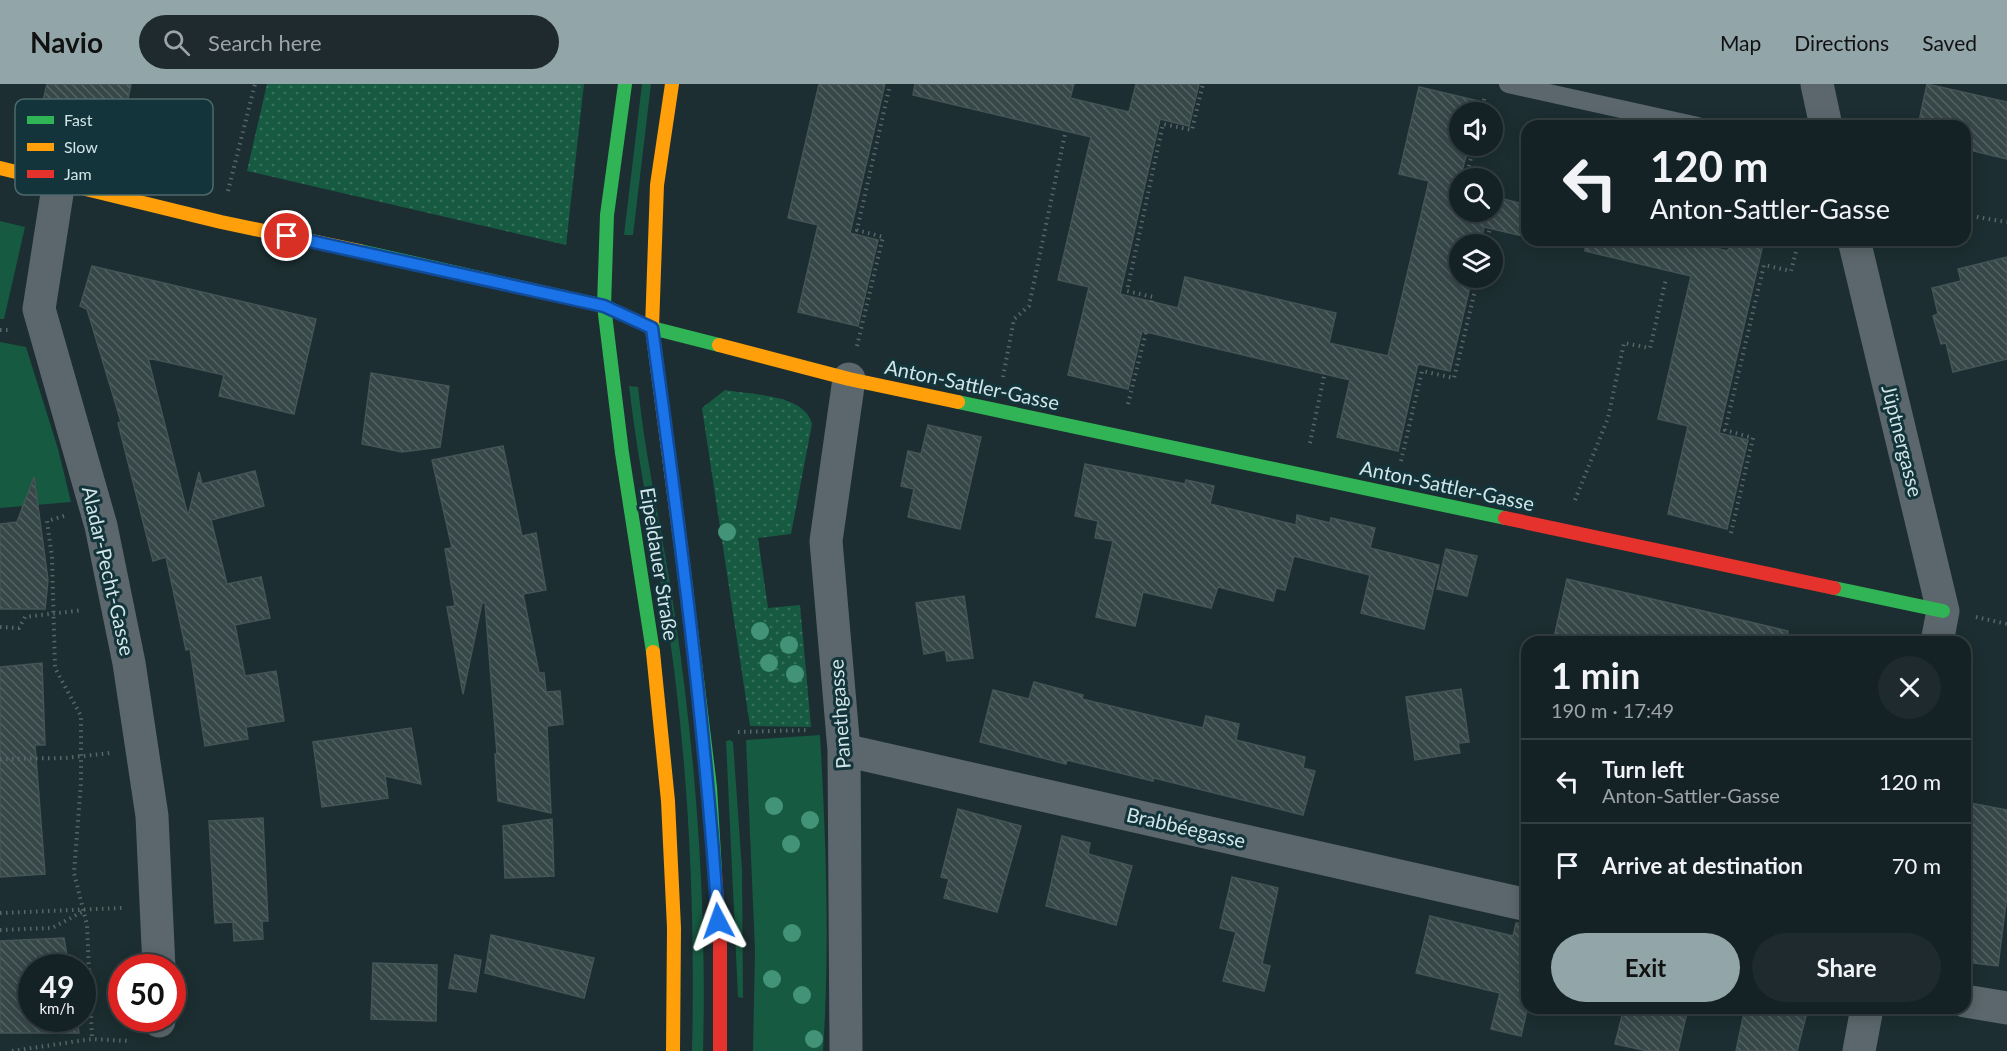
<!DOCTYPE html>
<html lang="en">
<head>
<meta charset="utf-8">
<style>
	:root { --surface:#152225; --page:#1e2a2d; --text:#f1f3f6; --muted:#9da4a7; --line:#343f42; --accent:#92a5a8 }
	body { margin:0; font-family:Lato,sans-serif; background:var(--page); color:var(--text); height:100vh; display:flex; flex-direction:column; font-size:22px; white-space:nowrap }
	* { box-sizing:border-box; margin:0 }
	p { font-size:20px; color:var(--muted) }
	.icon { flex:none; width:33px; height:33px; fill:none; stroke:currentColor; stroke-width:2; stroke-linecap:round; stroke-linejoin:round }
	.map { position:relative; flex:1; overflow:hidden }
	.sheet { position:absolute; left:1521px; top:552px; width:450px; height:378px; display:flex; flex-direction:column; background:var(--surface); border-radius:18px; box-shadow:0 3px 15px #0003,0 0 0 2px var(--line) }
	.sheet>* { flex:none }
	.guide { position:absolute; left:1521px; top:36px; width:450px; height:126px; border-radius:18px; box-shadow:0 3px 15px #0003,0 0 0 2px var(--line); background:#152225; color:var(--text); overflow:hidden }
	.tools { position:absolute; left:1449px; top:18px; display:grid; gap:12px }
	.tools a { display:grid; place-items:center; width:54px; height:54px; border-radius:50%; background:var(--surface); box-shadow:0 3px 15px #0003,0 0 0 2px var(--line); font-size:30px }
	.speed { position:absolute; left:18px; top:870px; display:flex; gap:12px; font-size:30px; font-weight:700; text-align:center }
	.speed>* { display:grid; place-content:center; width:78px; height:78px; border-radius:50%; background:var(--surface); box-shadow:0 3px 15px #0003,0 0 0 2px var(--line); line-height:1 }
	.speed small { font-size:15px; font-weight:400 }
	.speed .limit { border:9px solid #d22; background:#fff; color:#111 }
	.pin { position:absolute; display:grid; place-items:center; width:51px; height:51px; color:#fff; margin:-26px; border:3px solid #fff; border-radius:50%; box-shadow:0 2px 6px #0007 }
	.me { position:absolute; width:66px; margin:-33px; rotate:356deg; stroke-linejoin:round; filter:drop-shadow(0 0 4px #0008) }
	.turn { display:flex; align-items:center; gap:21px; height:126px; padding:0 30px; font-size:27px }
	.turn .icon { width:78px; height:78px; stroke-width:2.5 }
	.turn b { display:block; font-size:42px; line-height:51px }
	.round { display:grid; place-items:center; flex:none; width:63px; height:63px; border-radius:32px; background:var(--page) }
	.head { display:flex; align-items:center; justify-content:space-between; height:102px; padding:0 30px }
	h1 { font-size:36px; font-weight:700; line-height:45px }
	.primary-button { display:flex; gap:12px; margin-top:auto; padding:12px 30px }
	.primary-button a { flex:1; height:69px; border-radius:36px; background:var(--accent); color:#111; font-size:24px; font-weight:700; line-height:69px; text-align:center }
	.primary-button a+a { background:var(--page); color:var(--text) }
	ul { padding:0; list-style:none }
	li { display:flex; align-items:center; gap:18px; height:84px; padding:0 30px; border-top:2px solid var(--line) }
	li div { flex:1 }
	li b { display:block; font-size:22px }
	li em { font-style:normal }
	header { display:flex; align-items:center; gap:36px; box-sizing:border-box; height:84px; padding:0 30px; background:var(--accent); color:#111 }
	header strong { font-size:28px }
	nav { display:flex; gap:33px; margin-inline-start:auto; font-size:21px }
	.search { width:420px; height:54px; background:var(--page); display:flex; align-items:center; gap:15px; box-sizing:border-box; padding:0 21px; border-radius:33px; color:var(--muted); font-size:22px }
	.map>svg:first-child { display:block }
	.grass { fill:#175a42 }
	.park { fill:url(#park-dots) }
	.building { fill:url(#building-back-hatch); stroke:#455455; stroke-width:1.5 }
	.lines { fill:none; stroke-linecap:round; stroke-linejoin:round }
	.path { stroke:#586569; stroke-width:4; stroke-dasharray:1.5 4.5; stroke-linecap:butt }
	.lane { stroke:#5b676d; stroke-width:18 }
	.street { stroke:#5b676d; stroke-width:33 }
	.fast { stroke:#30b455; stroke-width:14 }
	.slow { stroke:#ff9f0a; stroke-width:14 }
	.jam { stroke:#e5322d; stroke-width:14 }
	.tree { fill:#429377 }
	.route-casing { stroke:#114b97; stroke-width:15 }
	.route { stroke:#1a73e8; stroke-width:10 }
	.labels { text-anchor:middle; stroke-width:6; stroke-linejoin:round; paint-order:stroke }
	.street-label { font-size:20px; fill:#d2e5e8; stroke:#13343a }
	.key { fill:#13343a; stroke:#4c696e; stroke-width:1.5 }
	.key-label { font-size:16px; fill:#d2e5e8 }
</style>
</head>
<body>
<header>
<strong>Navio</strong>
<div class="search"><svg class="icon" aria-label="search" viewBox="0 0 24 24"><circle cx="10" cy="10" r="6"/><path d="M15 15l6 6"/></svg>Search here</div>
<nav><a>Map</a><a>Directions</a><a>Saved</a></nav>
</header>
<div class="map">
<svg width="2007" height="967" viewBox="0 0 2007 967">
	<defs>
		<pattern id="park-dots" width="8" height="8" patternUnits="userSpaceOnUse" patternTransform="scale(1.5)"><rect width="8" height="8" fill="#175a42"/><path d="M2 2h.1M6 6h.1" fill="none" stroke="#38725d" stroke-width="1.8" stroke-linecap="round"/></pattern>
		<pattern id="building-back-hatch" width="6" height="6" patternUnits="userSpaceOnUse" patternTransform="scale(1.5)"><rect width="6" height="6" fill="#374748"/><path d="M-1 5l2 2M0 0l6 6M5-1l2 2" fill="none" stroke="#536162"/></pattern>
	</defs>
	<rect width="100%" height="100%" fill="#1c2e31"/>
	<path class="grass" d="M642 0H651L633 151H624Z
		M0 137 25 143 4 235H0Z
		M0 258 26 263 58 365 71 418 0 424Z
		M629 302 638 303C646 380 664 455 675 532 696 675 707 823 703 967H692C695 840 690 712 674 585 662 490 640 397 629 302Z
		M820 651C826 756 830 862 823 967H753L755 866 746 656Z
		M730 656 733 658 742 786 743 914 738 913 726 657Z"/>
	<path class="park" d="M267 0H584L566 161 247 87Z
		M725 306C752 311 805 310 812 340L791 450 758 454 768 524 800 521 811 643 750 642 702 324Z"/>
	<path class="building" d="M47 0H131L121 49 98 52 38 38Z
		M819 0H885L850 149 878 156 858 242 798 228 818 141 788 134Z
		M915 0H1074L1070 14 1129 28 1136 0H1199L1189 42 1160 35 1120 210 1178 224 1185 193 1336 229 1329 259 1388 272 1429 97 1399 90 1419 3 1479 17 1477 28H1460V62H1469L1460 94V128H1492V112L1527 121V153L1484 143 1480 160H1460V194H1472L1450 287 1418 280 1398 367 1337 353 1350 296 1142 247 1128 305 1068 291 1089 203 1058 196 1091 53 913 11Z
		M1927 0 2007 18V75L1965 65V42H1918Z
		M1586 156H1682L1728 167 1730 156H1764L1719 349 1748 356 1727 445 1668 430 1688 342 1658 335 1691 192 1585 167Z
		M2007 173V275L1953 288 1946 259 1941 260 1933 232 1938 230 1932 204 1961 197 1958 185Z
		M92 182 316 235 294 330 219 312 224 291 148 274 188 432 199 388 202 400 255 387 264 422 211 436 227 500 261 493 270 534 235 541 245 592 276 587 284 637 246 643 248 655 205 662 190 565 186 566 166 473 153 477 118 339 121 338 87 225 80 222Z
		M371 289 449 302 440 363 402 368 362 360Z
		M928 341 981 353 960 445 908 433 914 405 901 402 908 367 921 370Z
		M503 362 522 452 536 449 546 506 523 510 539 589H544L546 608 560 607 563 640 547 642 551 729 498 717 495 670H497L485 519H482L463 610 447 523 455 522 445 465 452 464 432 376Z
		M1085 380 1185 400 1186 396 1214 402 1210 420 1296 441 1297 431 1330 439 1331 434 1375 444 1370 464 1439 481 1424 545 1361 529 1370 491 1294 472 1285 506 1276 504 1273 517 1218 503 1211 524 1143 508 1135 542 1096 533 1113 457 1095 454 1098 437 1075 432Z
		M34 393 48 496 45 525H0V440L17 438Z
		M1446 465 1477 472 1467 512 1437 505Z
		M1567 495 1788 547 1786 558H1553Z
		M964 512 973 574 947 577 945 566 924 570 916 519Z
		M42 579 45 661H35L45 790 0 793V583Z
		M1034 598 1083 611 1082 615 1203 644 1206 632 1239 640 1236 656 1305 673 1303 684 1315 687 1303 731 1154 694 1153 697 1067 676 1066 680 980 658 993 606 1029 615Z
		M1461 605 1469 658 1458 659 1460 669 1415 676 1406 613Z
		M411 644 421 700 385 692 388 714 322 723 313 658Z
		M1965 718 2007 726V811L1998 882 1965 878Z
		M958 725 1021 742 997 828 944 814 949 795 941 793Z
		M263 734 268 837H262L263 855 234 857 233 838 215 839 209 737Z
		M552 735 554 792 505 794 503 742Z
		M1062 752 1090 759 1088 770 1132 782 1116 841 1046 822Z
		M1232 793 1278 804 1262 880 1270 882 1264 907 1223 897 1236 848 1220 844Z
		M1430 832 1513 852 1516 839 1527 840V926L1521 952 1491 945 1500 909 1416 889Z
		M491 851 594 874 584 914 485 889Z
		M64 854 69 884H32V934H77L79 949H0V857Z
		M455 871 481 876 476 908 449 904Z
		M373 879 437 881 436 937 371 935Z
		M1624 924H1688L1678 967H1648L1615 960Z
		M1745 924H1808L1797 967H1736Z"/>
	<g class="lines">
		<path class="path" d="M1481 28 1485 12
			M1466 94 1474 62
			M228 107 255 0
			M1492 107 1498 109 1497 113
			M1965 131 2007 138
			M1486 160 1490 144
			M1152 218 1153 213 1127 207 1163 40 1192 46 1203 0
			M0 246H11
			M857 262 883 153 857 146 889 5
			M1003 293 1014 235 1029 222 1065 50
			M1128 320 1146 248
			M1310 359 1324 292
			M1401 377 1422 287 1454 294 1478 194
			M1575 416 1608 334 1624 259 1650 264 1666 195
			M64 432 47 437 52 474 55 584 81 632V698L74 789 87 841 92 955
			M1731 449 1753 354 1725 346 1764 181 1791 187 1799 156
			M1976 533 2007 540
			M0 543 19 544 25 533 83 526
			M738 648 809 646
			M0 675 65 674 110 669
			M0 829 122 824
			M0 846 52 844 82 828
			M12 967 92 955 129 957"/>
		<path class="lane" d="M1508 0 1698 42"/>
		<path class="street" d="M1817 0 1826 42
			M59 97 39 225 101 442 129 579 152 732 159 884
			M1854 156 1943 527 1937 558
			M844 666 1527 821
			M1965 917 2007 924
			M159 937V934
			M846 967 844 666 826 457 849 295
			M1859 967 1867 924"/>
		<path class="fast" d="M625 0 607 131 604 222 622 369 653 568
			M360 167 604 222 652 244 719 261
			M958 318 1505 434
			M682 471 710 703 715 788
			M1834 504 1943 527"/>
		<path class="slow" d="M672 0 657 101 652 244 682 471
			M0 84 221 138 360 167
			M719 261 849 295 958 318
			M653 568 668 717 674 844 673 967"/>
		<path class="jam" d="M1505 434 1834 504
			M715 788 720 860V967"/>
	</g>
	<g class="tree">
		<circle cx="727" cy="448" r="9"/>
		<circle cx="760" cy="547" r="9"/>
		<circle cx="789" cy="561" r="9"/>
		<circle cx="769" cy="579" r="9"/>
		<circle cx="795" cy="590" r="9"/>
		<circle cx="774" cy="722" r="9"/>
		<circle cx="810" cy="736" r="9"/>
		<circle cx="791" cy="760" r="9"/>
		<circle cx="792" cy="849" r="9"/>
		<circle cx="772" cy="895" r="9"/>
		<circle cx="802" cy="911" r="9"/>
		<circle cx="814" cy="955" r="9"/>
	</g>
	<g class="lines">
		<defs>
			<path id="route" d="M287 152 604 222 652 244C679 441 705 638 718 837"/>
		</defs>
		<use href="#route" class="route-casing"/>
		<use href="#route" class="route"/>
	</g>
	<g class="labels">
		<g class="street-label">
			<text transform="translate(972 301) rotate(12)" y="7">Anton-Sattler-Gasse</text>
			<text transform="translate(1902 357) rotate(76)" y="7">Jüptnergasse</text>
			<text transform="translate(1447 402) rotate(12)" y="7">Anton-Sattler-Gasse</text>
			<text transform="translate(659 480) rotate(81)" y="7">Eipeldauer Straße</text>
			<text transform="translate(108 487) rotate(77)" y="7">Aladar-Pecht-Gasse</text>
			<text transform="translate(840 630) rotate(-94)" y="7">Panethgasse</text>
			<text transform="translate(1186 744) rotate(13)" y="7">Brabbéegasse</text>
		</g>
	</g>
	<rect x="15" y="15" width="198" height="96" rx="9" class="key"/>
	<rect x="27" y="32" width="27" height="8" fill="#30b455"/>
	<rect x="27" y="59" width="27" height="8" fill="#ff9f0a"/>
	<rect x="27" y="86" width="27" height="8" fill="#e5322d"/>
	<g class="key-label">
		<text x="64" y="42">Fast</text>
		<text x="64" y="69">Slow</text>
		<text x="64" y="96">Jam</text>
	</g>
</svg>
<div class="tools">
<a><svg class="icon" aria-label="sound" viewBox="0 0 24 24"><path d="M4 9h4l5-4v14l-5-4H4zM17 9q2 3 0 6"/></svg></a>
<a><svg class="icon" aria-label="search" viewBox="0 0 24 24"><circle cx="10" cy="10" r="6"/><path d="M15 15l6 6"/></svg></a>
<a><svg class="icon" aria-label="layers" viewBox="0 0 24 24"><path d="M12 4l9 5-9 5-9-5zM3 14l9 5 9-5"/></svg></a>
</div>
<div class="speed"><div>49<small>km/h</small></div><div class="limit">50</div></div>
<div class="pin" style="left:287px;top:152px;background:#d93025"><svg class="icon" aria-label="arrive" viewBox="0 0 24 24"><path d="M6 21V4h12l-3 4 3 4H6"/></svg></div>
<svg class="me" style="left:718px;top:837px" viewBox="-20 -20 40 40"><path d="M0-17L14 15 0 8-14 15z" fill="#1a73e8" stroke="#fff" stroke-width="4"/></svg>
<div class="guide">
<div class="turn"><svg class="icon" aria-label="left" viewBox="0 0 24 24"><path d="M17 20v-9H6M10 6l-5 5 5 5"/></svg><div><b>120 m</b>Anton-Sattler-Gasse</div></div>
</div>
<section class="sheet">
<div class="head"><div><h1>1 min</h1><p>190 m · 17:49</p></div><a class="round"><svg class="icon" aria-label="close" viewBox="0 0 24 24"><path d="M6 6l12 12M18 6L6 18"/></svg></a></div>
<ul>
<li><svg class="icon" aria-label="left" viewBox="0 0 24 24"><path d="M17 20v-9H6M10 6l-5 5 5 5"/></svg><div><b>Turn left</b><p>Anton-Sattler-Gasse</p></div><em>120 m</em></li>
<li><svg class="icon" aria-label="arrive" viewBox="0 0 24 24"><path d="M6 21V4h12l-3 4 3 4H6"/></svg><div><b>Arrive at destination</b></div><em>70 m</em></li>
</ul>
<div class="primary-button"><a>Exit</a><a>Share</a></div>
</section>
</div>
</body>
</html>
